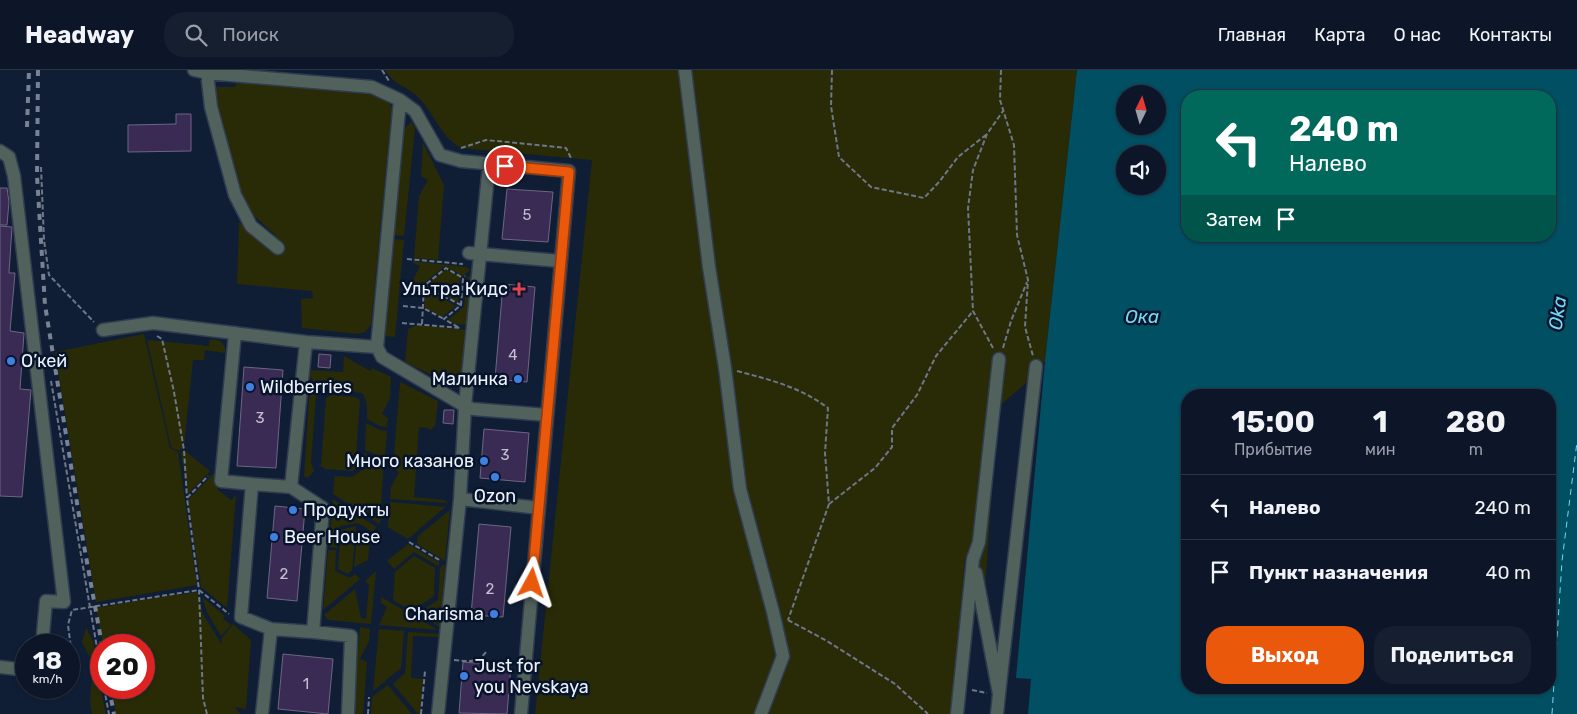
<!DOCTYPE html>
<html lang="ru">
<head>
<meta charset="utf-8">
<style>
	:root { --surface:#0c1628; --page:#151f30; --text:#f1f3f6; --muted:#9a9fa8; --line:#2c3545; --accent:#ea580c }
	body { margin:0; font-family:Rubik,sans-serif; background:var(--page); color:var(--text); height:100vh; display:flex; flex-direction:column; font-size:19px; white-space:nowrap }
	* { box-sizing:border-box; margin:0 }
	p { font-size:16px; color:var(--muted) }
	.icon { flex:none; width:28px; height:28px; fill:none; stroke:currentColor; stroke-width:2; stroke-linecap:round; stroke-linejoin:round }
	.map { position:relative; flex:1; overflow:hidden }
	.sheet { position:absolute; left:1181px; top:319px; width:375px; height:305px; display:flex; flex-direction:column; background:var(--surface); border-radius:20px; box-shadow:0 1px 4px #0004,0 0 0 1px var(--line) }
	.sheet>* { flex:none }
	.hud { position:absolute; left:1181px; top:20px; width:375px; height:152px; border-radius:20px; box-shadow:0 1px 4px #0004,0 0 0 1px var(--line); background:#00695c; color:#fff; overflow:hidden }
	.needle { width:32px; rotate:5deg }
	.buttons { position:absolute; left:1116px; top:15px; display:grid; gap:10px }
	.buttons a { display:grid; place-items:center; width:50px; height:50px; border-radius:50%; background:var(--surface); box-shadow:0 1px 4px #0004,0 0 0 1px var(--line); font-size:25px }
	.speed { position:absolute; left:15px; top:564px; display:flex; gap:10px; font-size:25px; font-weight:700; text-align:center }
	.speed>* { display:grid; place-content:center; width:65px; height:65px; border-radius:50%; background:var(--surface); box-shadow:0 1px 4px #0004,0 0 0 1px var(--line); line-height:1 }
	.speed small { font-size:12px; font-weight:400 }
	.speed .limit { border:8px solid #d22; background:#fff; color:#111 }
	.pin { position:absolute; display:grid; place-items:center; width:42px; height:42px; color:#fff; margin:-21px; border:2px solid #fff; border-radius:50%; box-shadow:0 1px 5px #0007 }
	.me { position:absolute; width:55px; margin:-28px; rotate:5deg; stroke-linejoin:round; filter:drop-shadow(0 0 4px #0008) }
	.turn { display:flex; align-items:center; gap:18px; height:105px; padding:0 25px; font-size:22px }
	.turn .icon { width:65px; height:65px; stroke-width:2.5 }
	.turn b { display:block; font-size:35px; line-height:42px }
	.then { display:flex; align-items:center; height:48px; padding:0 25px; background:#0003; gap:10px; font-size:19px }
	.eta { display:flex; justify-content:space-evenly; align-items:center; height:85px; text-align:center }
	.eta b { font-size:30px; font-weight:700; line-height:35px }
	.primary-button { display:flex; gap:10px; margin-top:auto; padding:10px 25px }
	.primary-button a { flex:1; height:58px; border-radius:20px; background:var(--accent); color:#fff; font-size:20px; font-weight:700; line-height:58px; text-align:center }
	.primary-button a+a { background:var(--page); color:var(--text) }
	ul { padding:0; list-style:none }
	li { display:flex; align-items:center; gap:15px; height:65px; padding:0 25px; border-top:1px solid var(--line) }
	li div { flex:1 }
	li b { display:block; font-size:19px }
	li em { font-style:normal }
	header { display:flex; align-items:center; gap:30px; box-sizing:border-box; height:70px; padding:0 25px; background:var(--surface); border-bottom:1px solid var(--line) }
	header strong { font-size:24px }
	nav { display:flex; gap:28px; margin-inline-start:auto; font-size:18px }
	.search { width:350px; height:45px; background:var(--page); display:flex; align-items:center; gap:12px; box-sizing:border-box; padding:0 18px; border-radius:20px; color:var(--muted); font-size:19px }
	.map>svg:first-child { display:block }
	.green { fill:#292b06 }
	.water { fill:#004f62; fill-rule:evenodd }
	.lines { fill:none; stroke-linecap:round; stroke-linejoin:round }
	.ferry { stroke:#73d8f7; stroke-width:1; stroke-dasharray:6 5; stroke-linecap:butt }
	.building { fill:#3a2b55; stroke:#6e6583 }
	.minor-casing { stroke:#2f3c51; stroke-width:15 }
	.path { stroke:#6d7789; stroke-width:2; stroke-dasharray:5 2.5; stroke-linecap:butt }
	.minor { stroke:#51615c; stroke-width:12 }
	.rail { stroke:#788293; stroke-width:4; stroke-dasharray:6 6; stroke-linecap:butt }
	.route-casing { stroke:#983908; stroke-width:12 }
	.route { stroke:#ea580c; stroke-width:9 }
	.health-dot { fill:#e0444e; stroke:#07142a; stroke-width:2 }
	.shop-dot { fill:#3f7fe0; stroke:#07142a; stroke-width:2 }
	.labels { text-anchor:middle; stroke-width:5; stroke-linejoin:round; paint-order:stroke }
	.number-label { font-size:15px; fill:#c0c0d2 }
	.poi-label { font-size:18px; fill:#ecf2fc; stroke:#07142a; text-anchor:start }
	.water-label { font-size:19px; font-style:italic; fill:#73d8f7; stroke:#07142a }
</style>
</head>
<body>
<header>
<strong>Headway</strong>
<div class="search"><svg class="icon" aria-label="search" viewBox="0 0 24 24"><circle cx="10" cy="10" r="6"/><path d="M15 15l6 6"/></svg>Поиск</div>
<nav><a>Главная</a><a>Карта</a><a>О нас</a><a>Контакты</a></nav>
</header>
<div class="map">
<svg width="1577" height="644" viewBox="0 0 1577 644">
	<rect width="100%" height="100%" fill="#101e35"/>
	<path class="green" d="M385 0H1077L1045 291 1025 314 998 337 985 519 973 477 965 488 951 644H535L592 90 461 78C439 65 435 44 418 27 407 16 395 16 385 0Z
		M236 13 363 21 385 28 392 37 371 255 365 262 358 264 302 258 301 229 313 228 312 221 237 214 239 152 280 183 283 176 273 163 252 144 238 123 211 17H235Z
		M411 52 415 58 404 166 393 165 404 59Z
		M423 73 444 115 438 190 414 188 419 126 428 110 421 106Z
		M393 169 404 170 395 267 385 266Z
		M413 191 466 197 470 200 463 206 445 196 423 214H411L420 196 413 193Z
		M446 199 460 207 458 233 427 215Z
		M473 203 468 255 454 254 448 250 464 237 467 208Z
		M426 219 456 236 442 247 424 237Z
		M417 255 468 260 462 312 452 315 405 292 408 259Z
		M144 264 170 378 178 382 197 515 96 532 55 282Z
		M213 269 220 271 225 277V283L205 280 204 290H193L184 376 179 381 171 377 147 270 209 276V271Z
		M344 286 370 301 372 298 391 307 390 328 382 344 388 348 387 357 380 356 367 349C367 339 368 331 362 323L326 318 321 320 310 307 311 300 343 302Z
		M400 312 438 331 435 356 430 360 428 358 419 357 414 427 444 430 449 433 390 429 391 417 399 402 393 398Z
		M310 313 319 323 316 328 311 392 314 401 308 408 304 406Z
		M330 325 355 327 360 330 355 399 352 401 325 399 321 396 326 328Z
		M366 353 380 360 387 361 385 386 377 385 365 380Z
		M184 380 210 401 188 424 181 382Z
		M364 383 375 388H384L380 454 333 424 335 406 352 407 362 400Z
		M213 404 221 413 217 419 231 430 236 425 227 538 201 517 188 430Z
		M333 429 376 457 373 462 358 453 340 456 337 478 329 477Z
		M390 432 445 437 408 469 388 457Z
		M450 440 445 491 417 474 418 466Z
		M356 456 352 500 348 504 338 499 341 460Z
		M358 460 370 467 368 490 354 497Z
		M408 474 440 493 438 496 414 482 394 499 387 491Z
		M328 480H336L335 501 350 508 355 504 360 509 323 540Z
		M414 486 435 498 434 526 412 541 393 530 395 502Z
		M443 494 445 496 440 557 417 544 438 530 440 498Z
		M376 501 371 554 328 550 324 545 355 519 361 548 366 549 369 515 365 511Z
		M197 522 203 544 222 575 221 569 233 554 251 570 246 639 235 637 240 644H116L111 618H144V575H103L96 538 177 524 179 525Z
		M202 527 225 546 223 549 231 555 221 566 207 542Z
		M381 527 438 560 379 555 387 537 381 533Z
		M360 557 370 559 369 571 360 589 367 592 363 644H356L354 642 353 637Z
		M86 558 94 573 96 598 106 644H92L90 632 93 593 82 572Z
		M379 559 404 561 401 598 373 621Z
		M408 562 439 564V567L413 566 411 608 423 609 420 644H418L393 614 405 603Z
		M388 615 412 644H371L372 627Z"/>
	<path class="water" d="M1077 0H1577V644H1028L1031 609 1016 608 1045 291ZM1125 24H1158V56H1125ZM1188 26H1550V166H1188ZM1125 84H1158V116H1125ZM1188 325H1550V618H1188Z"/>
	<g class="lines">
		<path class="ferry" d="M1552 644 1562 491 1577 372"/>
	</g>
	<path class="building" d="M176 44H191V81L128 82V55L176 54Z
		M0 118H7L9 132 7 155H0Z
		M507 119 553 122 548 172 502 169Z
		M0 156 12 157 9 203H15L10 261 24 263 20 319 31 320 22 427 0 426Z
		M503 214 535 217 527 312 495 309Z
		M319 284 331 285 330 298 318 297Z
		M244 297 283 300 276 398 237 396Z
		M444 340H454L453 354 443 353Z
		M484 359 529 363 525 412 480 408Z
		M275 436 305 439 297 531 267 528Z
		M479 454 511 457 503 547 471 545Z
		M283 584 333 589 328 644 278 639Z
		M463 592 511 596 507 644 459 643Z"/>
	<g class="lines">
		<defs>
			<path id="minor" d="M194 0 207 3 372 17 400 30 377 277 382 287 465 336 473 339 547 345
				M685 0 709 197 725 298 740 419 773 542 783 586 761 644
				M207 3 211 37 235 125 251 156 278 178
				M400 30 415 41 440 85 461 91 569 101 539 438 460 429
				M0 81 9 87 14 106 64 532 46 531 42 575
				M469 183 560 191
				M103 260 153 253 306 272 377 277
				M235 263 221 411 252 414 241 547 271 559 262 644
				M252 414 291 417 306 272
				M976 503 999 624 997 644
				M271 559 313 562 323 438 291 417
				M313 562 351 566 348 644
				M0 597 26 600
				M999 624 1036 296
				M438 644 460 429 465 336 489 95
				M521 644 539 438
				M957 644 973 489 979 472 999 289"/>
		</defs>
		<use href="#minor" class="minor-casing"/>
		<path class="path" d="M382 0 389 11
			M832 0 831 36 839 87 871 117 924 128 939 112 958 87 987 64
			M1001 0 1000 30 1014 75 1017 165 1028 210 1025 257 1033 286
			M461 78 486 70 566 78 572 90
			M41 97 44 170 49 205 94 252
			M407 189 463 194
			M405 215 424 216 446 198 463 208
			M403 236 423 238 444 249
			M402 253 461 258
			M422 254 424 216 461 235
			M458 257 444 249 461 235 463 208 465 206
			M157 266 162 269 174 322 184 380 187 428
			M993 278 973 241 968 138 973 100 987 64 1003 41
			M1003 278 1011 251 1027 212
			M737 301C771 310 800 317 828 338L825 383 829 434 788 550
			M51 311 101 601
			M829 434 875 398 892 377V358L917 325 936 286 973 241
			M409 472 441 491
			M788 550 827 571 895 614 928 644
			M454 590C468 591 477 594 486 582
			M69 594H73L68 555 72 540 199 520 229 544
			M104 618 109 644
			M972 620 987 623
			M207 644 203 628 199 520 187 428 208 406
			M368 644 369 627
			M421 644 425 601"/>
		<use href="#minor" class="minor"/>
		<path class="rail" d="M38 0 37 106 45 235 83 470 102 575
			M27 57 29 0
			M109 618 114 644"/>
	</g>
	<g class="lines">
		<defs>
			<path id="route" d="M505 96 569 102 532 513"/>
		</defs>
		<use href="#route" class="route-casing"/>
		<use href="#route" class="route"/>
	</g>
	<path class="health-dot" d="M516.5 211.5h5v5h5v5h-5v5h-5v-5h-5v-5h5z"/>
	<g class="shop-dot">
		<circle cx="11" cy="291" r="5"/>
		<circle cx="518" cy="309" r="5"/>
		<circle cx="250" cy="317" r="5"/>
		<circle cx="484" cy="391" r="5"/>
		<circle cx="495" cy="407" r="5"/>
		<circle cx="293" cy="440" r="5"/>
		<circle cx="274" cy="467" r="5"/>
		<circle cx="494" cy="544" r="5"/>
		<circle cx="464" cy="606" r="5"/>
	</g>
	<g class="labels">
		<g class="number-label">
			<text x="527" y="150">5</text>
			<text x="513" y="290">4</text>
			<text x="260" y="353">3</text>
			<text x="505" y="390">3</text>
			<text x="284" y="509">2</text>
			<text x="490" y="524">2</text>
			<text x="306" y="619">1</text>
		</g>
		<g class="poi-label">
			<text x="508" y="225" text-anchor="end">Ультра Кидс</text>
			<text x="21" y="297">О’кей</text>
			<text x="508" y="315" text-anchor="end">Малинка</text>
			<text x="260" y="323">Wildberries</text>
			<text x="474" y="397" text-anchor="end">Много казанов</text>
			<text x="495" y="432" text-anchor="middle">Ozon</text>
			<text x="303" y="446">Продукты</text>
			<text x="284" y="473">Beer House</text>
			<text x="484" y="550" text-anchor="end">Charisma</text>
			<text x="474" y="602">Just for<tspan x="474" dy="21">you Nevskaya</tspan></text>
		</g>
		<g class="water-label">
			<text transform="translate(1557 243) rotate(-82)" y="7">Oka</text>
			<text x="1142" y="253">Ока</text>
		</g>
	</g>
</svg>
<div class="buttons">
<a><svg class="needle" viewBox="-14 -14 28 28"><path d="M0-13l5 13h-10z" fill="#e53935"/><path d="M0 13l5-13h-10z" fill="#9a9fa8"/></svg></a>
<a><svg class="icon" aria-label="sound" viewBox="0 0 24 24"><path d="M4 9h4l5-4v14l-5-4H4zM17 9q2 3 0 6"/></svg></a>
</div>
<div class="speed"><div>18<small>km/h</small></div><div class="limit">20</div></div>
<div class="pin" style="left:505px;top:96px;background:#d93025"><svg class="icon" aria-label="arrive" viewBox="0 0 24 24"><path d="M6 21V4h12l-3 4 3 4H6"/></svg></div>
<svg class="me" style="left:532px;top:513px" viewBox="-20 -20 40 40"><path d="M0-17L14 15 0 8-14 15z" fill="#ea580c" stroke="#fff" stroke-width="4"/></svg>
<div class="hud">
<div class="turn"><svg class="icon" aria-label="left" viewBox="0 0 24 24"><path d="M17 20v-9H6M10 6l-5 5 5 5"/></svg><div><b>240 m</b>Налево</div></div>
<div class="then">Затем<svg class="icon" aria-label="arrive" viewBox="0 0 24 24"><path d="M6 21V4h12l-3 4 3 4H6"/></svg></div>
</div>
<section class="sheet">
<div class="eta">
<div><b>15:00</b><p>Прибытие</p></div>
<div><b>1</b><p>мин</p></div>
<div><b>280</b><p>m</p></div>
</div>
<ul>
<li><svg class="icon" aria-label="left" viewBox="0 0 24 24"><path d="M17 20v-9H6M10 6l-5 5 5 5"/></svg><div><b>Налево</b></div><em>240 m</em></li>
<li><svg class="icon" aria-label="arrive" viewBox="0 0 24 24"><path d="M6 21V4h12l-3 4 3 4H6"/></svg><div><b>Пункт назначения</b></div><em>40 m</em></li>
</ul>
<div class="primary-button"><a>Выход</a><a>Поделиться</a></div>
</section>
</div>
</body>
</html>
